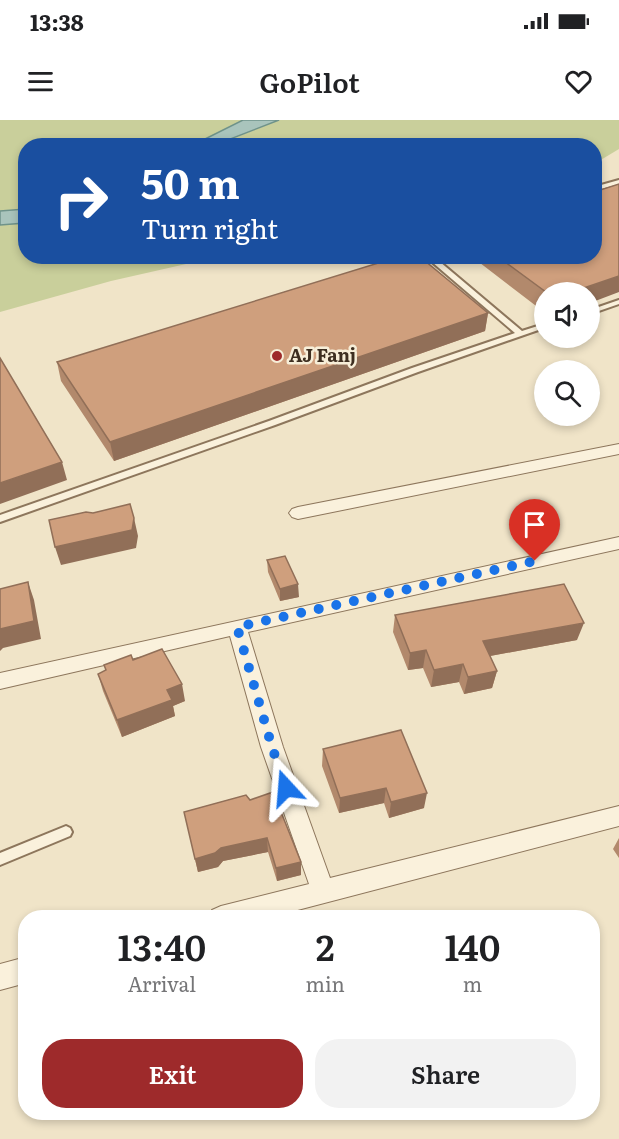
<!DOCTYPE html>
<html lang="en">
<head>
<meta charset="utf-8">
<style>
	:root { --surface:#fff; --page:#f2f2f2; --text:#202124; --muted:#757577; --accent:#9e2a2b }
	body { margin:0; font-family:Literata,serif; background:var(--page); color:var(--text); height:100vh; display:flex; flex-direction:column; font-size:22px; white-space:nowrap }
	* { box-sizing:border-box; margin:0 }
	p { font-size:20px; color:var(--muted) }
	.icon { flex:none; width:33px; height:33px; fill:none; stroke:currentColor; stroke-width:2; stroke-linecap:round; stroke-linejoin:round }
	.map { position:relative; flex:1; overflow:hidden }
	.sheet { position:absolute; left:18px; top:790px; width:582px; height:210px; display:flex; flex-direction:column; background:var(--surface); border-radius:24px; box-shadow:0 3px 9px #0003 }
	.sheet>* { flex:none }
	.banner { position:absolute; left:18px; top:18px; width:584px; height:126px; border-radius:24px; box-shadow:0 3px 9px #0003; background:#1a4fa0; color:#fff; overflow:hidden }
	.fabs { position:absolute; left:534px; top:162px; display:grid; gap:12px }
	.fabs a { display:grid; place-items:center; width:66px; height:66px; border-radius:50%; background:var(--surface); box-shadow:0 3px 9px #0003; font-size:30px }
	.pin { position:absolute; display:grid; place-items:center; width:51px; height:51px; color:#fff; margin:-62px -26px; border-radius:50% 50% 50% 0; rotate:-45deg; box-shadow:0 0 6px #0007 }
	.pin .icon { rotate:45deg }
	.me { position:absolute; width:66px; margin:-33px; rotate:341deg; stroke-linejoin:round; filter:drop-shadow(0 0 4px #0008) }
	.turn { display:flex; align-items:center; gap:21px; height:126px; padding:0 24px; font-size:27px }
	.turn .icon { width:78px; height:78px; stroke-width:2.5 }
	.turn b { display:block; font-size:42px; line-height:51px }
	.eta { display:flex; justify-content:space-evenly; align-items:center; height:102px; text-align:center }
	.eta b { font-size:36px; font-weight:600; line-height:42px }
	.button { display:flex; gap:12px; margin-top:auto; padding:12px 24px }
	.button a { flex:1; height:69px; border-radius:24px; background:var(--accent); color:#fff; font-size:24px; font-weight:600; line-height:69px; text-align:center }
	.button a+a { background:var(--page); color:var(--text) }
	.status { display:flex; justify-content:space-between; align-items:center; height:42px; padding:0 30px; background:var(--surface); direction:ltr }
	.status svg { height:16px; fill:currentColor }
	header { display:flex; justify-content:space-between; align-items:center; height:78px; padding:0 24px; background:var(--surface); font-size:27px; font-weight:600 }
	.map>svg:first-child { display:block }
	.green { fill:#c9cf9b }
	.water { fill:#a9c4bc; stroke:#6f938a; stroke-width:1.5 }
	.lines { fill:none; stroke-linecap:round; stroke-linejoin:round }
	.service-casing { stroke:#8d765c; stroke-width:4 }
	.minor-casing { stroke:#8d765c; stroke-width:2 }
	.service { fill:#faf1dc; fill-rule:evenodd }
	.minor { fill:#faf1dc; fill-rule:evenodd }
	.wall { fill:#b2896c }
	.shaded-wall { fill:#916f58 }
	.building { fill:#cf9f7d; stroke:#916f58; stroke-width:1.5 }
	.route { stroke:#1a73e8; stroke-width:10; stroke-dasharray:0 18 }
	.poi-dot { fill:#9e2a2b; stroke:#f7eed8; stroke-width:2 }
	.labels { text-anchor:middle; stroke-width:5; stroke-linejoin:round; paint-order:stroke }
	.far-poi-label { font-size:18px; font-weight:bold; fill:#3d2e20; stroke:#f7eed8; text-anchor:start }
</style>
</head>
<body>
<div class="status"><b>13:38</b><svg viewBox="0 0 49 12"><path d="M0 12V9h3v3zM5 12V6h3v6zM10 12V3h3v9zM15 12V0h3v12zM26 1h20v11H26zM47 4h2v5h-2z"/></svg></div>
<header><svg class="icon" aria-label="menu" viewBox="0 0 24 24"><path d="M4 6h16M4 12h16M4 18h16"/></svg>GoPilot<svg class="icon" aria-label="heart" viewBox="0 0 24 24"><path d="M12 20l-8-8c-3-5 5-10 8-4 3-6 11-1 8 4z"/></svg></header>
<div class="map">
<svg width="619" height="1019" viewBox="0 0 619 1019">
	<rect width="100%" height="100%" fill="#f0e4c8"/>
	<path class="green" d="M0 0H243L193 25 26 26 25 89 0 91Z
		M279 0H619V29L594 44V26H215Z
		M25 103 26 136 217 137 111 161 0 192V105Z"/>
	<path class="water" d="M243 0H279L215 25H193Z
		M25 89V103L0 105V91Z"/>
	<g class="lines">
		<defs>
			<path id="service" d="M619 60V64L594 71V67Z
				M425 136H433L522 211 544 204V208L418 252 275 305 0 402V395L269 301 412 248 515 213Z
				M619 180V184L590 194V190Z
				M66 706 70 708 72 712 70 716 0 745V733Z"/>
			<path id="minor" d="M619 324V334L298 399 292 397 289 393 292 389 298 387Z
				M619 417V429L248 512 283 627 330 758 619 686V706L267 798H209L212 790 221 786 309 764 261 627 230 516 0 569V553Z
				M26 837V863L0 870V844Z"/>
		</defs>
		<use href="#service" class="service-casing"/>
		<use href="#minor" class="minor-casing"/>
		<use href="#service" class="service"/>
		<use href="#minor" class="minor"/>
	</g>
	<path class="wall" d="M471 136H594L590 172H544V192Z
		M488 193 485 211 114 341 61 261 57 242Z
		M267 440 299 477 280 481 268 452Z
		M395 495 577 520 490 536 497 551 492 568 464 574 459 562 431 567 423 548 408 550 393 512Z
		M133 540 185 581 173 586 175 596 122 617 103 571 98 554 106 551 104 545Z
		M323 629 424 688 389 698 384 683 339 693 322 646Z
		M246 675 301 742V755L277 761 268 732 223 741 218 747 198 752 184 692Z
		M619 718V738L613 729Z"/>
	<path class="shaded-wall" d="M619 156V172L590 183V172H572Z
		M488 193 485 211 114 341 110 322Z
		M62 342 67 360 0 384V363Z
		M134 398 138 416 136 428 61 445 55 427Z
		M28 462 34 480 41 519 3 528 0 531V509Z
		M298 464 299 477 280 481V469Z
		M584 503 577 520 479 538 483 521Z
		M426 530 423 548 408 550 410 533Z
		M463 544 459 562 431 567 434 550Z
		M497 551 492 568 464 574 468 557Z
		M182 564 185 581 173 586 175 596 122 617 117 600 167 570Z
		M386 668 384 683 339 693 340 678Z
		M427 673 424 688 389 698 391 682Z
		M267 718 268 732 223 741 218 747 198 752 195 739 221 728Z
		M301 742V755L277 761 276 748Z"/>
	<path class="building" d="M619 64V156L572 172H546L497 136H594V72Z
		M401 136H419L488 193 110 322 57 242Z
		M0 238 62 342 0 363Z
		M130 384 134 398 132 410 55 427 49 400 86 392 93 393Z
		M285 436 298 464 280 469 267 440Z
		M28 462 34 501 0 509V469Z
		M564 464 584 503 483 521 497 551 468 557 463 544 434 550 426 530 410 533 395 495Z
		M162 529 182 564 167 570 172 580 117 600 98 554 106 550 104 545 131 535 133 540Z
		M401 610 427 673 391 682 386 668 340 678 323 629Z
		M273 672 301 742 276 748 267 718 221 728 215 733 195 739 184 692 246 675 250 680Z"/>
	<g class="lines">
		<path class="route" d="M286 668 272 627 237 507 535 441"/>
	</g>
	<circle class="poi-dot" cx="277" cy="236" r="6"/>
	<g class="labels">
		<g class="far-poi-label">
			<text x="289" y="242">AJ Fanj</text>
		</g>
	</g>
</svg>
<div class="fabs">
<a><svg class="icon" aria-label="sound" viewBox="0 0 24 24"><path d="M4 9h4l5-4v14l-5-4H4zM17 9q2 3 0 6"/></svg></a>
<a><svg class="icon" aria-label="search" viewBox="0 0 24 24"><circle cx="10" cy="10" r="6"/><path d="M15 15l6 6"/></svg></a>
</div>
<div class="pin" style="left:535px;top:441px;background:#d93025"><svg class="icon" aria-label="arrive" viewBox="0 0 24 24"><path d="M6 21V4h12l-3 4 3 4H6"/></svg></div>
<svg class="me" style="left:286px;top:668px" viewBox="-20 -20 40 40"><path d="M0-17L14 15 0 8-14 15z" fill="#1a73e8" stroke="#fff" stroke-width="4"/></svg>
<div class="banner">
<div class="turn"><svg class="icon" aria-label="right" viewBox="0 0 24 24"><path d="M7 20v-9h11M14 6l5 5-5 5"/></svg><div><b>50 m</b>Turn right</div></div>
</div>
<section class="sheet">
<div class="eta">
<div><b>13:40</b><p>Arrival</p></div>
<div><b>2</b><p>min</p></div>
<div><b>140</b><p>m</p></div>
</div>
<div class="button"><a>Exit</a><a>Share</a></div>
</section>
</div>
</body>
</html>
